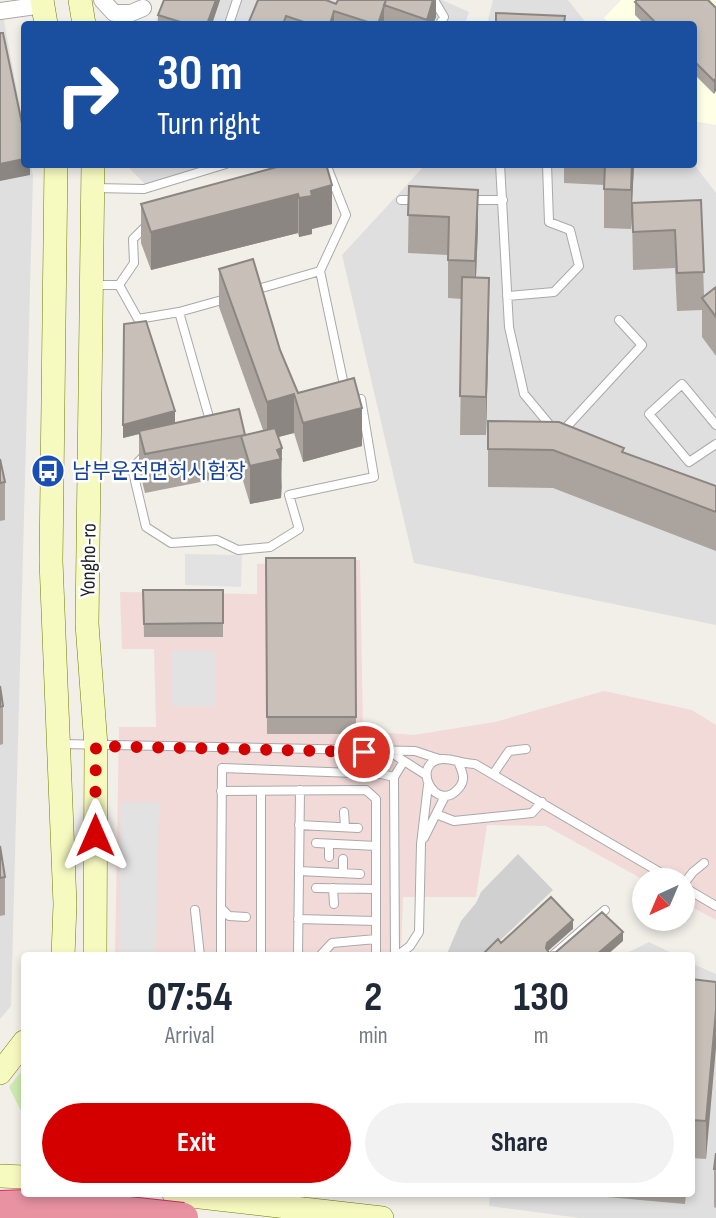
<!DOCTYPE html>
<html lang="en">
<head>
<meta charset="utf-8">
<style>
	:root { --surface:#fff; --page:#f2f2f3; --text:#1f2937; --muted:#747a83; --accent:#d40000 }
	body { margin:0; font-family:"Sofia Sans Condensed","Noto Sans KR",sans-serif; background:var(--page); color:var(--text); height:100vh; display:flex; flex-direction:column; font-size:26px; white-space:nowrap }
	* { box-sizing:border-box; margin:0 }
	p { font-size:23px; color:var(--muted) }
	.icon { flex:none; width:38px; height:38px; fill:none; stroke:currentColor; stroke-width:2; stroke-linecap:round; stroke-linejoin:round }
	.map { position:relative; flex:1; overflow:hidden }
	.panel { position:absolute; left:21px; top:952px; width:674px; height:245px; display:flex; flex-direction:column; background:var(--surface); border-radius:7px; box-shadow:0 4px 10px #0003 }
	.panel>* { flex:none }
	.guide { position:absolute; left:21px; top:21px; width:676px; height:147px; border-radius:7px; box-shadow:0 4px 10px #0003; background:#1a4fa0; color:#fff; overflow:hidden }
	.needle { width:46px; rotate:224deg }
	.buttons { position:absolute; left:632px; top:868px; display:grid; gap:14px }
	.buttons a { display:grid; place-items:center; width:63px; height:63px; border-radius:50%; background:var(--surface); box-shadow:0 4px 10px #0003; font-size:35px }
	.pin { position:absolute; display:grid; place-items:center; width:60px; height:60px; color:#fff; margin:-30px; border:4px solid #fff; border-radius:50%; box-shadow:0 2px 7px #0007 }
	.me { position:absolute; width:77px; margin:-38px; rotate:0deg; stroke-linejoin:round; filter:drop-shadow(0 0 5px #0008) }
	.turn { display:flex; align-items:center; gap:24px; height:147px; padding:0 21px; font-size:32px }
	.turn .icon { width:91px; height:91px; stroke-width:2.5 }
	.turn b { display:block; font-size:49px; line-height:60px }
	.eta { display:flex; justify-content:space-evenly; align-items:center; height:119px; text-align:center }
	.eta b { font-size:42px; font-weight:700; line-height:49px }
	.button { display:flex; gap:14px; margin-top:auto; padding:14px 21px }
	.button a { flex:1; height:80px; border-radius:42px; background:var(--accent); color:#fff; font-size:28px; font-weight:700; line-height:80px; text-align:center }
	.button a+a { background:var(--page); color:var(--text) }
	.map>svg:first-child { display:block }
	.residential { fill:#e0dfdf }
	.commercial { fill:#f2dad9 }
	.education { fill:#ffffe5 }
	.religious { fill:#d0d0d0 }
	.grass { fill:#cdebb0 }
	.parking { fill:#e2e2e2 }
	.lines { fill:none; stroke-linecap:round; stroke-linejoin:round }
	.lane-casing { stroke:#a9a9a9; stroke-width:10 }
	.street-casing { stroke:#a9a9a9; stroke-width:18 }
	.secondary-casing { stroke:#707d05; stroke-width:24 }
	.lane { stroke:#fff; stroke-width:8 }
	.street { stroke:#fff; stroke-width:16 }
	.secondary { stroke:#f7fabf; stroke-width:23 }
	.highway-bridge-casing { stroke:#dc2a67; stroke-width:32; stroke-linecap:butt }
	.highway-bridge { stroke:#e892a2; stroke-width:30 }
	.wall { fill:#aba49e }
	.shaded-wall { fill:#8b8681 }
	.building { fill:#c7bfb8; stroke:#8b8681; stroke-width:2 }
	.route { stroke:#d40000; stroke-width:12; stroke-dasharray:0 21.6 }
	.labels { text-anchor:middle; stroke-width:5; stroke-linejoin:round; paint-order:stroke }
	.transit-label { font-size:21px; fill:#164399; stroke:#fff; text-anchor:start }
	.street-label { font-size:21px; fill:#222; stroke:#fff }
</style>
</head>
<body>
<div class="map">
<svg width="716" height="1218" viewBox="0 0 716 1218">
	<rect width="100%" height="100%" fill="#f2efe9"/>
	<path class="residential" d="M0 0 24 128V164L31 165 33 176 11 1006 0 1019Z
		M163 0H442L469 12 465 24H155Z
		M493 0H568L587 24H487Z
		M693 163 716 193V625L414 563 342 255 425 165Z
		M126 165H216L146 185Z
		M649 942 676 955H623Z
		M691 963 716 974V1218H580L489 1206 490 1194H691Z"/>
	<path class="commercial" d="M360 560 363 731 414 735 495 722 604 691 692 710 716 725V920L683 902 682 880H644L546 826 487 825 476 897H403L401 955 115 956 119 727H156L154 649H122L120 592 257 594V564Z"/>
	<path class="education" d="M621 0H716V125L693 121V24H609L604 18Z"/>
	<path class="religious" d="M518 854 553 890 485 955 446 956 461 921 476 903 481 892Z"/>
	<path class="grass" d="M24 1068V1117L9 1087Z"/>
	<path class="parking" d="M185 554 242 555 241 587 185 585Z
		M171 651H216V706H171Z
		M121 802 159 803 156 955H119Z"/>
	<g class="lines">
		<defs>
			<path id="lane" d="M434 0 444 17 440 24
				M229 24 237 0
				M500 164 509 327 524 394 554 430
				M319 172 328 169 346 215 320 271
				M96 188 144 189 226 164
				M401 200H419
				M467 200H503
				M93 285H119L138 319 179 312 229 298
				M119 285 134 263 133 239 149 223
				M255 290 320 271 345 390
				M507 296 554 292 579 266 570 230 549 222 547 164
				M179 312 211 424
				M716 425 682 384 649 414 689 462 716 444
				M561 433 642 345 619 320
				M146 454 132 468 146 527 171 543 217 540 238 550 270 547 299 529 289 495 374 477 361 399 351 401
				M61 744 415 751 439 759
				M390 752 426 775
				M459 764C463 773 466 781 458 789 436 814 409 763 442 759 451 758 463 764 475 764L673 880
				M494 773 509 751 526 749
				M394 777 395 956
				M221 791 366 790 376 799V956
				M261 791V956
				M344 812 345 827
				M436 814 454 821 532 813 542 802
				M299 825 358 828
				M424 838 445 796
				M316 843 376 846
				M329 857V844
				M343 859V873
				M299 871 360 874
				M682 886 716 906
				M682 886 693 872 704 863
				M316 888 376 889
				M333 888 334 904
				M221 908V956
				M195 910 200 956
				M246 917 229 916 221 908 222 768 381 774 394 777 404 761
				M298 919 376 921
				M298 956 300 790
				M320 956 332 943 376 939
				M397 956 410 946 419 932 421 844 428 785
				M552 956 605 910"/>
			<path id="street" d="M102 0 114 13H131L143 8
				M0 11 43 5"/>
			<path id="secondary" d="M42 0 46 24
				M80 0 84 24
				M56 164 51 561 65 904 63 956
				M93 164 87 624 96 746 95 956
				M0 1073 24 1042
				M0 1176 24 1177
				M174 1194 382 1218"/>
		</defs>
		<use href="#lane" class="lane-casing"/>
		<use href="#street" class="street-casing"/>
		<use href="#secondary" class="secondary-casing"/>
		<use href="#lane" class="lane"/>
		<use href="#street" class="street"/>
		<use href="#secondary" class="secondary"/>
		<defs>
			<path id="highway-bridge" d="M0 1206 54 1204 183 1218"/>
		</defs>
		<use href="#highway-bridge" class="highway-bridge-casing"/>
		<use href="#highway-bridge" class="highway-bridge"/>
	</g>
	<path class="wall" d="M164 0H220L212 24H158V15Z
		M436 0V17L433 24H248L336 4Z
		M635 2 716 8 714 94 693 73V24H644L635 15Z
		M288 164 332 224 312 229V234L299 237 298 233 151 270 141 243V204Z
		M564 164H634L632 203 701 200 704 296 716 287V356L702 337V310L677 311 675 268 633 270 632 213 631 229 604 228V185L564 183Z
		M409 186 478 228 476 278 489 316 486 435H460L462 299 448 298V255L408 253Z
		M219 269 280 350 298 393 362 446 303 462 294 433 278 437 282 487 281 498 250 504 241 474 145 493 139 469V434L123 438 124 324 175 423 245 435 263 430 219 307Z
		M488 421 624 453 716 486V551L553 488 488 487Z
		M0 459 5 482V520L0 521Z
		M266 558H355L356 734H267Z
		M143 590H223V637H144Z
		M0 686 3 706V744L0 745Z
		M0 846 5 877V915L0 916Z
		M691 979 716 982 706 1159 691 1158Z
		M716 1153V1208L714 1207V1169Z
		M573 1194H686L685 1204Z"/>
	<path class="shaded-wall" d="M216 0H220L212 24H207Z
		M433 0H436V17L433 24H427V20Z
		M384 6V24H378Z
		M334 11V24H330Z
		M716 78V91L714 94V81Z
		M24 159V164H30V175L0 181V164Z
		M632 164H634L631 229V190Z
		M332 185V224L312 229V234L299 237V198L311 191Z
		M478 190V228L475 299V261Z
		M298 194V233L151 270V232Z
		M489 278V316L486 435V397Z
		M294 394V433L267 440V402Z
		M362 408V446L303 462V423Z
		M175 411V425L139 431V434L123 438V425Z
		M282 448 281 498 250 504V466Z
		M573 920V929L547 952 546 948 547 943Z
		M623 932V941L606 956H595Z
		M716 1010V1048L706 1159V1121Z"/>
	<path class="building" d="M164 0H216L207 24H187L158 15Z
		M258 0H326L336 4 338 0H386L378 24H374L334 11 330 24H310L286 16 283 24H248Z
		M386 0H433L427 20 384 5Z
		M637 0H708L716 8V78L714 81 693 60V24H657L635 2Z
		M496 13 565 16 564 24H496Z
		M0 33H3L24 133V159L0 164Z
		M288 164H326L332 185 311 191 312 196 299 198 298 194 151 232 141 204Z
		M605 164H632L631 190 604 189Z
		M409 186 478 190 475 261 448 260 449 217 408 215Z
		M701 200 704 272 677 273 675 230 633 232 632 203Z
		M253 259 280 350 298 393 354 378 362 408 303 423 294 394 267 402 219 269Z
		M462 277 489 278 486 397 460 396Z
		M716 287V317L702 298Z
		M146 321 175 411 123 425 124 324Z
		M239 409 245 435 145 454 139 431Z
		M488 421 559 422 624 448 622 452 716 486V512L553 450 488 449Z
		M275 428 282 448 277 450 281 459 250 466 241 436Z
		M0 459 5 482 0 483Z
		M266 558H355L356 717H267Z
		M143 590H223V623L144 624Z
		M0 686 3 706 0 707Z
		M0 846 5 877 0 878Z
		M551 897 573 920 547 943 546 948 549 953 556 952 602 912 623 932 595 956H481L498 939 501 943Z
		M691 979 716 982V1010L706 1121 691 1120Z
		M716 1153V1169H714Z"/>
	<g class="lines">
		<path class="route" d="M95 835 96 746 364 752"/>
	</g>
	<defs>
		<symbol id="bus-disc" viewBox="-11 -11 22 22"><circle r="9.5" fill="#1a4fb4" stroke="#fff"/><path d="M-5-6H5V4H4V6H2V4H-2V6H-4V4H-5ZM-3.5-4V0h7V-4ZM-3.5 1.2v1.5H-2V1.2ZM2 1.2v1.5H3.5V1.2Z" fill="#fff"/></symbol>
	</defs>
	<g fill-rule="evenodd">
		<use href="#bus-disc" x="29" y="452" width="38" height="38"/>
	</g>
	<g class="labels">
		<g class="transit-label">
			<text x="72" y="478">남부운전면허시험장</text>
		</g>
		<g class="street-label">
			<text transform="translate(88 560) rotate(-89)" y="7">Yongho-ro</text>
		</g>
	</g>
</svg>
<div class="buttons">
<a><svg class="needle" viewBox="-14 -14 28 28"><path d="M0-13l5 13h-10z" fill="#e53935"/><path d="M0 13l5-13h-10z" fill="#747a83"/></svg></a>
</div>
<div class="pin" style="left:364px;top:752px;background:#d93025"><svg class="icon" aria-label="arrive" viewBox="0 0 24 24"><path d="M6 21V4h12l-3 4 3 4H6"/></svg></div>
<svg class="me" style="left:95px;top:835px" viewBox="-20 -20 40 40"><path d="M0-17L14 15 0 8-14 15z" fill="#d40000" stroke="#fff" stroke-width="4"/></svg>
<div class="guide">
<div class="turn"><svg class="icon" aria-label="right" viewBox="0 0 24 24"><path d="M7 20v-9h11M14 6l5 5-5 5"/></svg><div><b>30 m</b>Turn right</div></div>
</div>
<section class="panel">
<div class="eta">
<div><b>07:54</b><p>Arrival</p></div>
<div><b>2</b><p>min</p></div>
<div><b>130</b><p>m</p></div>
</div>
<div class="button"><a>Exit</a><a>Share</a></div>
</section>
</div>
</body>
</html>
